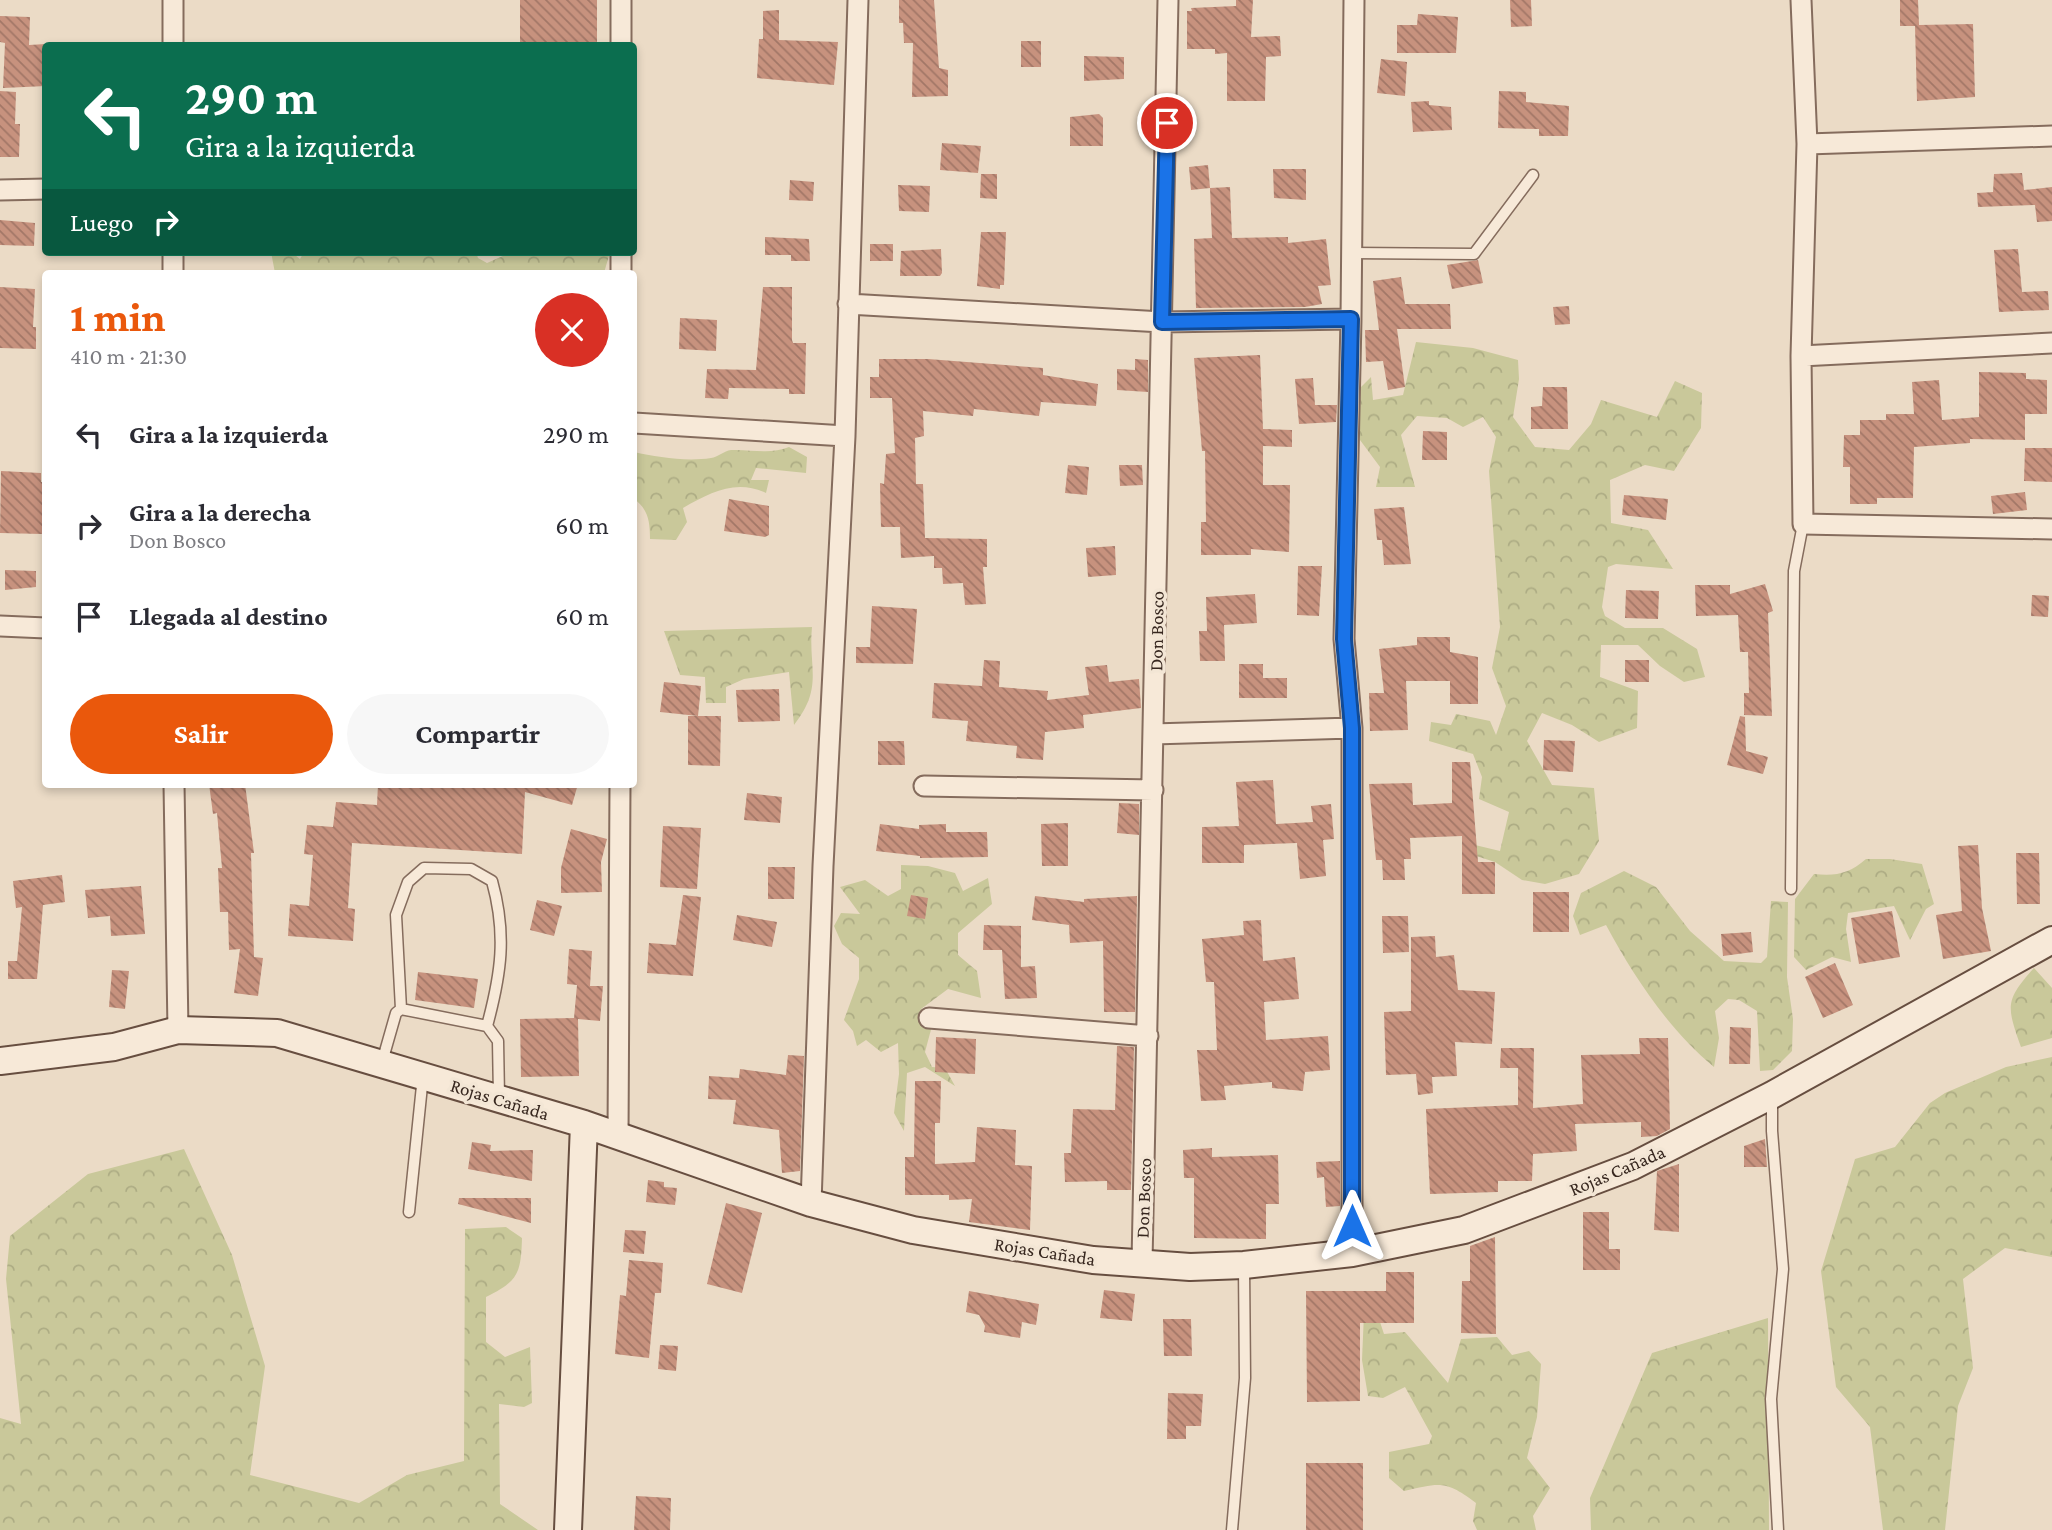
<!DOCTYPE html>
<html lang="es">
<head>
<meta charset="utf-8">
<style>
	:root { --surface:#fff; --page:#f7f7f7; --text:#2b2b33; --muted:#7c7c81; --accent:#ea580c }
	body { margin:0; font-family:"Crimson Pro",serif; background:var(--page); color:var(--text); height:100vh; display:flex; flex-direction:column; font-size:26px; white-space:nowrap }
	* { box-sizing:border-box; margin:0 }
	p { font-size:23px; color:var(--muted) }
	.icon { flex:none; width:38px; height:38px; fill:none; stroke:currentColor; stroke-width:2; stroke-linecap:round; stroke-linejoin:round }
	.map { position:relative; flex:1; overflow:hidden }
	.details { position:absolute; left:42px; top:270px; width:595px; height:518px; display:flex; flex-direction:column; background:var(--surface); border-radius:7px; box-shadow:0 4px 10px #0003 }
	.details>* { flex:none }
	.top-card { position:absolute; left:42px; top:42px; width:595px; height:214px; border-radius:7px; box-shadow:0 4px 10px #0003; background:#0b6e4f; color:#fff; overflow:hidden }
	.pin { position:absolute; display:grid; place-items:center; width:60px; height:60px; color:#fff; margin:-30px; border:4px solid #fff; border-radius:50%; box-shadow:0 2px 7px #0007 }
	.me { position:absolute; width:77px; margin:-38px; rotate:0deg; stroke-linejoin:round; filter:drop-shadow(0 0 5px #0008) }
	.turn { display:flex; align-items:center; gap:24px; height:147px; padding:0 28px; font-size:32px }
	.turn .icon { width:91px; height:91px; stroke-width:2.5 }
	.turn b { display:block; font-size:49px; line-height:60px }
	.then { display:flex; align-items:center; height:66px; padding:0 28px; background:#0003; gap:14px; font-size:26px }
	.round { display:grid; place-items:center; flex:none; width:74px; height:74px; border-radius:37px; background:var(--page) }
	.overview { display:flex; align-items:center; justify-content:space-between; height:119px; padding:0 28px }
	h1 { font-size:42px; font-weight:700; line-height:52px; color:var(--accent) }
	.button { display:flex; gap:14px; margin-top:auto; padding:14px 28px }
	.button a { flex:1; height:80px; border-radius:42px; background:var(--accent); color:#fff; font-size:28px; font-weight:700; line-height:80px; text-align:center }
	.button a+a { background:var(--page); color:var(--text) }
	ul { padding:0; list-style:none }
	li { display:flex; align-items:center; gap:21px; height:91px; padding:0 28px }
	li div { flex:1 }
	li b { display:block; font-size:26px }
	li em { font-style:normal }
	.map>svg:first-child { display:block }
	.forest { fill:url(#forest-crowns) }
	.building { fill:url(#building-back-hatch) }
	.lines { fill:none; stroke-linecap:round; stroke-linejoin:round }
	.lane-casing { stroke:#856c5d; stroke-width:13 }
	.street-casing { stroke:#856c5d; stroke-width:23 }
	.secondary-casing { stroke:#674e40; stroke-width:30 }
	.lane { stroke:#f7e9d8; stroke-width:10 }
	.street { stroke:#f7e9d8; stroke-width:19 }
	.secondary { stroke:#f7e9d8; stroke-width:26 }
	.route-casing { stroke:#114b97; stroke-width:18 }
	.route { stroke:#1a73e8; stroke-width:12 }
	.labels { text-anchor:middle; stroke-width:7; stroke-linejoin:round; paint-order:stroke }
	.street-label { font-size:19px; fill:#37271f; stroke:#f3e6d5 }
</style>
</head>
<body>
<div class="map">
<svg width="2052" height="1530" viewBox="0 0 2052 1530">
	<defs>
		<pattern id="forest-crowns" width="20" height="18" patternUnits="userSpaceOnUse" patternTransform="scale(1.75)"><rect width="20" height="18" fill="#c9c89a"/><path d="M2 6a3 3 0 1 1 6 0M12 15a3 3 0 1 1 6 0" fill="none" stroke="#adac84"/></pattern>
		<pattern id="building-back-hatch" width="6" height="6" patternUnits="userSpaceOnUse" patternTransform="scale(1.75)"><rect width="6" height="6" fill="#c7927e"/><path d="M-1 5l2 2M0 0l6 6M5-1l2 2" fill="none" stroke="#a27767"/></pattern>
	</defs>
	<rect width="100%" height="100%" fill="#ebdbc6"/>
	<path class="forest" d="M271 252H291L300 259 304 252H476L478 258 487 263 512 252H610L604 273H275Z
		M1416 342 1473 348 1518 360 1519 379 1513 417 1535 447 1569 450 1591 424 1601 400 1657 417 1675 381 1702 393 1701 428 1674 471 1645 465 1610 480 1611 523 1648 530 1673 569 1616 564 1608 567 1602 607 1605 616 1625 628H1663L1697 649 1705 677 1684 682 1660 666 1638 645H1601L1600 677 1638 691 1637 728 1599 742 1572 725 1542 713 1527 741 1552 785 1594 788 1599 841 1579 874 1545 884 1522 880 1495 862 1473 855 1475 845 1500 851 1509 812 1479 799 1482 777 1473 754 1429 741 1431 722 1451 725 1456 714 1490 721 1496 735 1506 706 1492 668 1500 627 1489 471 1496 437 1483 417 1463 427 1447 418 1417 416 1401 435 1415 487H1376L1380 467 1360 440 1356 392 1371 377 1373 400 1403 395Z
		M789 447 807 457 806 473 756 468 751 480H769L766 493C736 479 711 492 683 508L687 522 676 540 650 539C650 521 648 509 634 499V452C657 457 686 462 711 458 718 457 724 451 731 450 751 449 770 455 789 447Z
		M812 627C808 668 824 687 794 725L789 672 744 679 726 687V703H706L705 677 680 675 664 631Z
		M1866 859H1890L1922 864 1934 904 1926 909 1910 940 1894 906 1848 913 1846 929 1851 962 1832 957 1806 970 1794 957 1795 899 1814 874C1836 876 1849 874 1866 859Z
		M901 865 928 866 955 873 963 891 988 878 992 904 958 933V955L977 971 981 998 948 989 921 1009 925 1023 933 1022 925 1052 932 1067 945 1068 955 1086 925 1067 907 1073 904 1131 894 1113 899 1074 898 1043 881 1052 866 1040 857 1046 853 1031 844 1020 859 979V958L842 944 834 926 841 913 860 914 840 887 865 880 888 896 901 889Z
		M1624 871 1656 887 1690 931 1724 961 1761 963 1767 957 1771 901 1788 902 1787 977 1793 1019 1792 1051 1773 1070 1760 1071 1757 1011 1739 1000 1728 999 1715 1011 1719 1038 1714 1067C1669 1030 1634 977 1606 925L1580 935 1573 916 1581 893Z
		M2034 968 2052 988V1038L2021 1047C2007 1007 2004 1001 2034 968Z
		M2052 1057V1257L2005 1248 1963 1279 1973 1368 1958 1406 1945 1530H1883L1870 1427 1836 1387 1821 1271 1855 1159 1895 1147 1930 1103 1945 1093 2006 1067Z
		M184 1149 232 1255 265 1366 250 1475 359 1503 407 1475 464 1461 465 1229 506 1227 522 1238C521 1274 518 1281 486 1297V1342L505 1357 530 1347 532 1403 524 1407 499 1404 500 1504 538 1530H0V1418L21 1424 6 1279 10 1236 88 1174Z
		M1376 1310 1384 1334 1405 1332 1448 1383 1461 1339 1497 1337 1512 1355 1529 1351 1541 1364 1537 1417 1527 1458 1550 1488 1533 1516 1536 1530H1477L1473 1521 1476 1503C1445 1480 1441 1483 1404 1491L1389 1478V1452L1429 1444 1432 1436 1405 1387 1383 1398 1368 1396 1362 1360 1364 1313Z
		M1768 1318 1769 1530H1591L1590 1498 1652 1353Z"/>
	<path class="building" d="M520 0H597V46H520Z
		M899 0H934L939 68 948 70V96L912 97 913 43H904L903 23H899Z
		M1236 0H1253L1251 37 1280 36 1281 56 1266 57 1265 101H1227V53L1215 54V49H1187V11H1192L1191 8 1236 6Z
		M1510 0H1531L1532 26 1511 27Z
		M1900 0H1918L1919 25 1973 24 1975 97 1917 101 1915 26H1900Z
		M779 10V40L838 42 834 85 757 78 759 39H763V11Z
		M1418 14 1458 17 1456 53H1397V25H1417Z
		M0 16 30 17 29 45 46 44V86L3 88 5 43 0 42Z
		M1021 41H1041V67H1021Z
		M1084 56 1124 57V79L1084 81Z
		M1381 59 1407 62 1405 96 1377 93Z
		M0 91 16 92 15 124H20L19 157H0Z
		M1499 91 1526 92V102L1569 106 1568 136H1539V129L1498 128Z
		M1429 101V105L1451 107 1452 130 1413 132 1411 102Z
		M1099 114 1103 118V146H1070V117Z
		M942 143 981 146 978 173 940 170Z
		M1208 165 1210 188 1191 190 1189 167Z
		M1273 169H1306V200L1274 198Z
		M2022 173 2024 190 2052 187V221L2037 222 2035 205 1978 207 1977 193 1993 192 1994 174Z
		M981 174H997V199L980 198Z
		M790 180 814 182 813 201 789 200Z
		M898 185 930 186 929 212 899 211Z
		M1230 187 1232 238 1288 237V243L1326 239 1331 285 1318 286 1322 304 1305 307 1196 308 1194 239 1212 238 1210 188Z
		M0 220 35 223 34 246 0 245Z
		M981 232H1006L1004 285H1000V289L977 286Z
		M765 237 809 239 810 261H791V255H765Z
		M870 244H893V261H870Z
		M941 249 942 273 940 276H900L901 251Z
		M2018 249 2022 292 2048 291 2049 310 1999 312 1994 250Z
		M1478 260 1483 283 1452 289 1447 265Z
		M1401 277 1405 304H1450L1451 329H1397L1405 387 1388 390 1383 361 1366 362 1365 330H1379L1373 281Z
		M0 287 35 289 33 327H36V349L0 348Z
		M763 287H792V340L793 343H806L805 394H789V389L729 388 728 399 705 398 707 369 756 370Z
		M1569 306 1570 324 1555 325 1553 307Z
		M680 318 717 320 716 351 679 349Z
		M1260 355 1263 429 1292 430V447L1263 446V485H1290L1289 552 1251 549V555H1201V522H1206L1205 451H1202L1194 358Z
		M879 359H928L1043 368V375L1098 384 1096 406 1041 402 1039 416 974 409 973 416 923 411 924 436 915 438 916 484H923L925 538 987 539V567H983L986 604 965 605 963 583 943 584 942 568H934V556L901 558 900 527H881L880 483 884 484 886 454 895 453 892 398H870V377H879Z
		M1135 359 1148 360V392L1117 390V369L1135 370Z
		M1979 372 2026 373V379L2047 380V414H2025V440L1970 439V443L1914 447 1913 498H1877V504H1850V467H1843L1844 435H1860V420H1886V414H1914L1912 382 1939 380 1942 420 1979 417Z
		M1313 378 1315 405H1337L1336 422 1299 424 1295 379Z
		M1543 387H1567L1568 429H1531V407L1542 406Z
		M1423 431 1447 432V460H1422Z
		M2025 448H2052V482L2024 481Z
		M1068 465 1089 467 1087 495 1065 493Z
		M1119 465H1142L1143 485 1120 486Z
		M1 471 41 473V482H46L42 534 0 533Z
		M2025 492 2027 510 1993 514 1991 496Z
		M1624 495 1668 499 1666 520 1622 515Z
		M729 499 769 506V535L765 537 724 531Z
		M1404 507 1411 564 1384 565 1382 540H1377L1374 509Z
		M1115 546 1116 575 1088 577 1086 548Z
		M1298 566H1322L1319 616 1297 615Z
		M5 570 36 571V587L5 590Z
		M1765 584 1773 611 1768 613 1772 716 1744 715V693H1749L1748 652H1740L1738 615 1696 616 1695 585H1730V594Z
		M1626 590 1659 591 1658 619 1625 618Z
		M1255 594 1257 623 1224 625 1225 661H1200L1199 631H1207L1206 597Z
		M2032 595 2049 596 2048 617 2031 616Z
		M872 606 917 609 913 664 856 663V647H870Z
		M1417 637H1450V652L1478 657V704H1450V681H1406L1408 730 1370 731 1369 693H1384L1379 649 1417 645Z
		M984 660 1000 661 999 687 1048 691 1047 700 1089 695 1085 667 1107 665 1109 682 1139 679 1141 708 1083 715 1084 728 1045 732 1043 760 1016 758 1017 746 966 741 968 721 932 718 934 683 982 686Z
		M1625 660H1649V682H1625Z
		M1239 664H1263V678H1287V698H1239Z
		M664 682 701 686 698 716 660 712Z
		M779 689 780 721 738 722 736 690Z
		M688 716H721L720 766 688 765Z
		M1740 716 1745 717 1746 751 1768 757 1763 774 1727 765Z
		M1544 740 1575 741 1573 772 1543 770Z
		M878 741H904L905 765H878Z
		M1452 762H1470L1478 862H1495V894H1462V836L1410 838 1411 859H1404L1405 880H1383L1382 860H1376L1369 784 1412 783 1413 805 1452 803Z
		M1273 780 1276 824 1313 822 1311 806 1331 804 1334 839 1323 840 1326 876 1300 879 1297 843 1244 845V863H1202V827L1239 826 1236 782Z
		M209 784H245L254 853H251L254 957 263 958 258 996 234 993 240 949 229 950 228 912H220L218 868H222L217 813 213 814Z
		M378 784 516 785 578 784 572 805 525 792 522 854 352 843 348 908 355 909 353 941 288 936 290 904 309 906 313 855 304 854 307 825 333 827 336 802 377 805Z
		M747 793 782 797 780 823 744 820Z
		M1119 803 1139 804V835L1117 833Z
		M1068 823V866H1042L1041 824Z
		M880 824 919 829V825L946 824V832H987L988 857 920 858V856L876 851Z
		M663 826 701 828 697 889 660 887Z
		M571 829 607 839 601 862 602 892 561 893V868Z
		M1978 845 1982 908 1991 951 1943 959 1936 915 1962 911 1958 846Z
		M2016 853H2039L2040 904H2017Z
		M768 867H795L794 899H768Z
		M62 875 65 902 43 905 37 979H8V961H17L22 907 16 908 13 881Z
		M141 886 145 934 111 936 110 916 88 918 85 890Z
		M1533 892H1569V932H1533Z
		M683 895 701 897 693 976 647 973 649 943 676 945Z
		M911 895 928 898 925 919 907 916Z
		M1035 896 1084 902V899L1137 896 1135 1012H1104L1103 941 1070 943 1069 925 1032 920Z
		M537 900 562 906 554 936 530 930Z
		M1892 911 1900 957 1859 964 1851 918Z
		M737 915 777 922 772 947 733 940Z
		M1382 916H1408L1409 952 1383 953Z
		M1261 920 1263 961 1295 957 1299 999 1264 1002 1266 1040 1328 1036 1330 1070 1305 1072 1303 1091 1272 1088V1082L1224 1086 1226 1100 1201 1101 1197 1050H1217L1214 982H1206L1202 939 1244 935 1243 921Z
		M984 925 1021 926V967L1035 966 1037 998 1005 999 1002 950H983Z
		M1751 932 1753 952 1723 956 1721 934Z
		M1435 936 1436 957 1454 955 1458 990 1495 992 1492 1044 1455 1042 1457 1076 1432 1077 1433 1093 1418 1095 1416 1074 1386 1075 1384 1012 1411 1011V937Z
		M569 949 592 951 590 986H603L600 1021 578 1019 579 1076 521 1077 520 1019 574 1018 577 985 567 984Z
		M1835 963 1853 1005 1823 1018 1805 977Z
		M112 970 129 971 125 1009 109 1007Z
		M418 972 478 979 474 1008 415 1000Z
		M1730 1027 1751 1028 1750 1064H1729Z
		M936 1037 976 1039 975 1074 935 1072Z
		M1639 1038H1668L1670 1129 1657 1136 1641 1137V1122L1575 1124 1577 1151 1533 1154 1532 1181H1498V1192L1430 1194 1426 1109 1518 1105V1068H1500L1501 1048H1534L1533 1108 1583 1104 1581 1055 1640 1054Z
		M1117 1046 1134 1047 1131 1190H1107V1181L1065 1182 1064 1153H1071L1073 1109 1115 1110Z
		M788 1055 804 1056 800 1171 782 1173 779 1130 733 1124 736 1100 708 1099 709 1076 739 1078 740 1069 786 1075Z
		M915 1081H941L940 1123H935V1164L975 1162 977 1127 1016 1130 1015 1165 1032 1166 1030 1230 969 1222 972 1199 949 1200V1195H905V1157H914Z
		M1765 1139 1767 1167H1744V1146Z
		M472 1142 491 1145 490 1151 533 1150 532 1181 468 1169Z
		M1212 1148V1157L1278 1155 1279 1204H1266V1239L1194 1238V1178H1184L1183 1150Z
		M1340 1161V1206L1326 1207 1324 1177 1317 1178 1316 1162Z
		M1679 1164V1232L1654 1230 1657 1171Z
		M648 1180 664 1182V1187L677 1188 675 1205 646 1202Z
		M459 1198H531V1223L458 1204Z
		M726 1203 762 1213 742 1293 707 1284Z
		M1583 1212H1609V1249H1620V1270H1583Z
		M625 1230 646 1231 644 1254 623 1252Z
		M1495 1237 1496 1334 1461 1333 1462 1281H1470V1246Z
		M629 1260 663 1263 661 1293H655L649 1358 615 1354 620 1295 626 1296Z
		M1386 1272H1414V1323H1360V1401L1307 1402 1306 1291H1386Z
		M1104 1290 1135 1294 1132 1321 1100 1318Z
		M969 1291 1039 1304 1036 1325 1022 1322 1020 1338 984 1332 985 1326 979 1315 966 1312Z
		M1163 1319H1191L1192 1356H1164Z
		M660 1345 678 1346 676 1371 658 1369Z
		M1168 1393 1203 1394 1201 1426H1186V1439H1167Z
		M1306 1463H1363V1530H1306Z
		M636 1496 671 1498 670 1530H634Z"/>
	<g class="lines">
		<defs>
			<path id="lane" d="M1352 253 1474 254 1533 175
				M1791 889 1794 571 1803 524
				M401 1009 396 915 408 882 424 868 471 869 492 881C507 935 501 974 487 1026
				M382 1062 396 1013 401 1009 487 1026 498 1041 499 1097
				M1772 1098V1131L1783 1269 1771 1399 1778 1530
				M409 1212 423 1076
				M1232 1530 1245 1378 1244 1266"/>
			<path id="street" d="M621 0V46
				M1801 0 1807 144 1801 356 1803 524 2052 529
				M173 46V0
				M1807 144 2052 136
				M0 190 46 189
				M621 252V273
				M173 273V252
				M848 304 1162 322 1351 319 1344 639 1352 728V1253
				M1351 319 1354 0
				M1801 356 2052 343
				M634 423 845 436
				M0 626 46 628
				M1153 734 1352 728
				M174 784 178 1030
				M924 786 1153 790
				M929 1018 1148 1036
				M618 1136 620 784
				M811 1203 823 866 845 436 858 0
				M1142 1262 1168 0"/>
			<path id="secondary" d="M0 1061 114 1047 178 1030 277 1033 584 1124 811 1203 913 1230 1093 1260 1190 1267 1244 1265 1352 1253 1464 1230 1633 1166 1772 1095 2052 940
				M568 1530 584 1124"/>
		</defs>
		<use href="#lane" class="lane-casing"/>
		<use href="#street" class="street-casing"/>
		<use href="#secondary" class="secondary-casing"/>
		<use href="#lane" class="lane"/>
		<use href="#street" class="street"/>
		<use href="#secondary" class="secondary"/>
	</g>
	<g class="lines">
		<defs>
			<path id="route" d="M1167 123 1162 322 1351 319 1344 639 1352 728V1226"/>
		</defs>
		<use href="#route" class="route-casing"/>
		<use href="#route" class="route"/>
	</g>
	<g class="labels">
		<g class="street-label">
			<text transform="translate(1156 631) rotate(-89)" y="7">Don Bosco</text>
			<text transform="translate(500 1099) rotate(17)" y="7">Rojas Cañada</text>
			<text transform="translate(1617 1170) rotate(-23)" y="7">Rojas Cañada</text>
			<text transform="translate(1143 1198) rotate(-88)" y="7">Don Bosco</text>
			<text transform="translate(1045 1251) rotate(9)" y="7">Rojas Cañada</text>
		</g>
	</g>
</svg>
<div class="pin" style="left:1167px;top:123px;background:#d93025"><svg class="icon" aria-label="arrive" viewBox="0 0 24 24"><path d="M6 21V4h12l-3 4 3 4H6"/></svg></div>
<svg class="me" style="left:1352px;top:1226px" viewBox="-20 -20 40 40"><path d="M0-17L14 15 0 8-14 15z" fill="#1a73e8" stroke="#fff" stroke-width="4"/></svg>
<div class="top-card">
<div class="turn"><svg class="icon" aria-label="left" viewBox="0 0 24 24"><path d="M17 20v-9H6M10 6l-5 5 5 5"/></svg><div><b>290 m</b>Gira a la izquierda</div></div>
<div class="then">Luego<svg class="icon" aria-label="right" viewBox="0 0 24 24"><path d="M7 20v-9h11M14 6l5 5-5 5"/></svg></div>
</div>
<section class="details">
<div class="overview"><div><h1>1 min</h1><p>410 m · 21:30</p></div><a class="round" style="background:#d93025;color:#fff"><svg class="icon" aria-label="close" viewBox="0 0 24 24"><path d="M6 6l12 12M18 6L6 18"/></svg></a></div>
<ul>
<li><svg class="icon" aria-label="left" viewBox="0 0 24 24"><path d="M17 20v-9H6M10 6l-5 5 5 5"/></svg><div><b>Gira a la izquierda</b></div><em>290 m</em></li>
<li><svg class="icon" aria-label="right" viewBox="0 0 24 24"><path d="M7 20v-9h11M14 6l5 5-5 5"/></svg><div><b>Gira a la derecha</b><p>Don Bosco</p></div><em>60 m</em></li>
<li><svg class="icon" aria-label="arrive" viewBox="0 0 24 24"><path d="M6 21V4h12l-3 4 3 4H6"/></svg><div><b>Llegada al destino</b></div><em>60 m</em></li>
</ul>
<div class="button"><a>Salir</a><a>Compartir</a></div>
</section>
</div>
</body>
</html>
